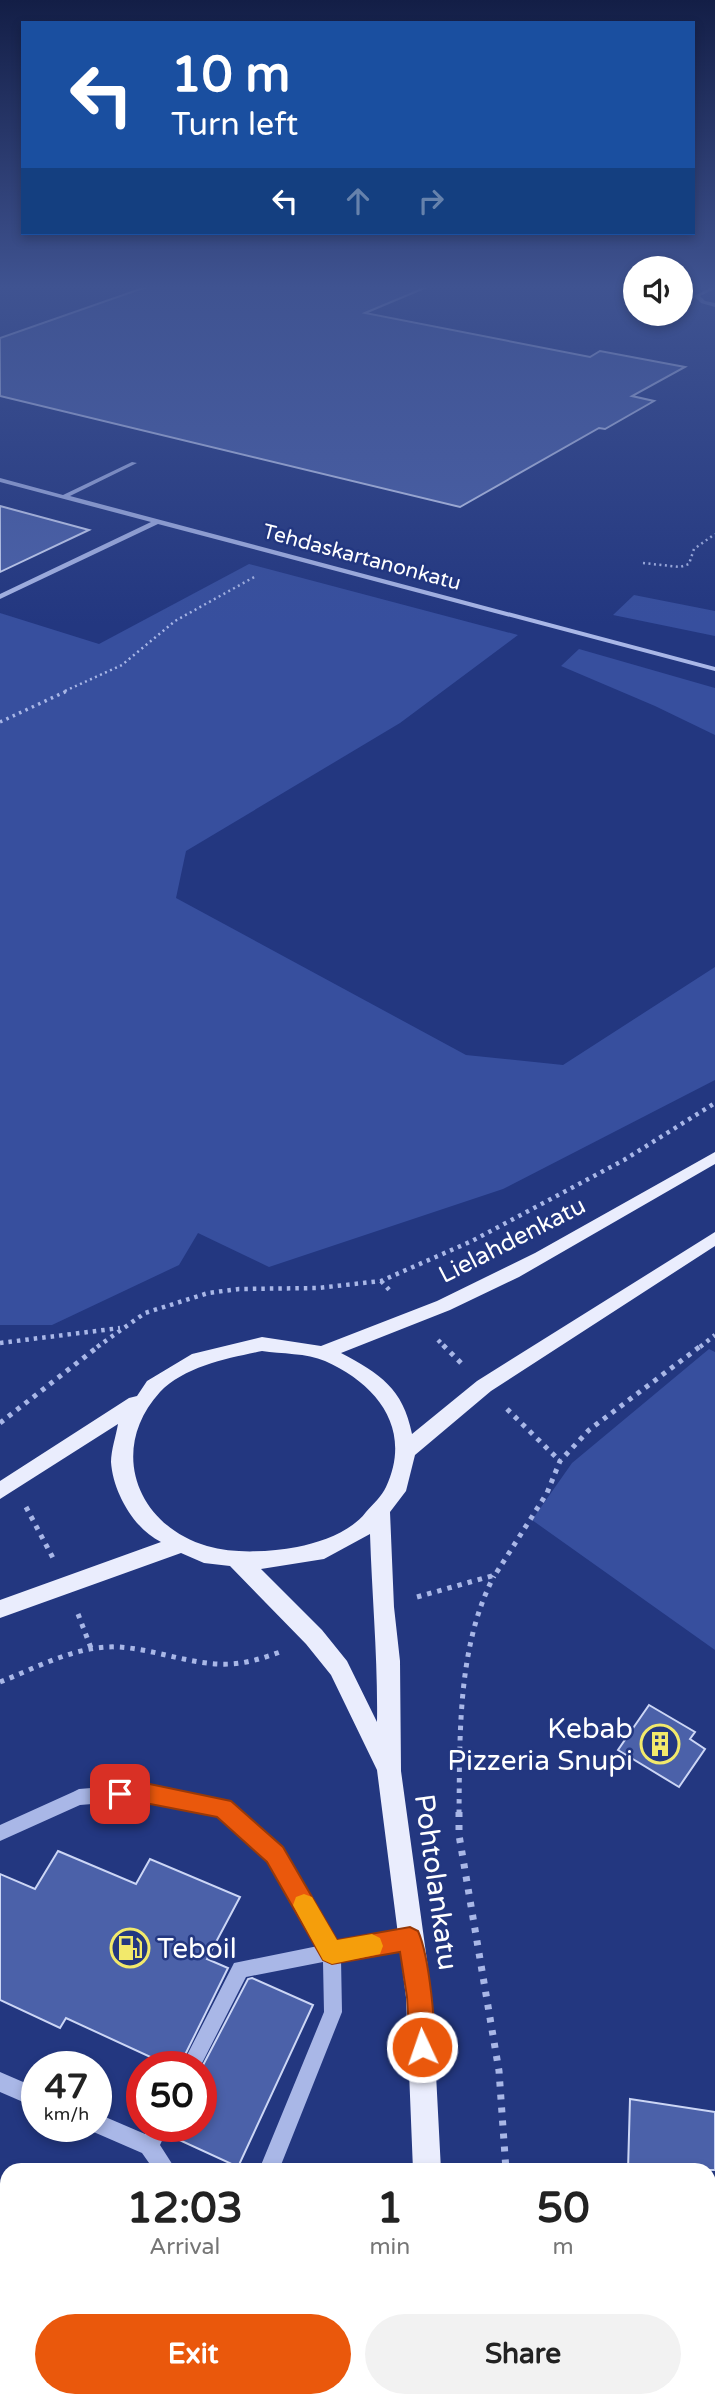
<!DOCTYPE html>
<html lang="en">
<head>
<meta charset="utf-8">
<style>
	:root { --surface:#fff; --page:#f2f2f2; --text:#222; --muted:#767676; --accent:#ea580c }
	body { margin:0; font-family:"Varela Round",sans-serif; background:var(--page); color:var(--text); height:100vh; display:flex; flex-direction:column; font-size:26px; white-space:nowrap }
	* { box-sizing:border-box; margin:0 }
	p { font-size:23px; color:var(--muted) }
	.icon { flex:none; width:38px; height:38px; fill:none; stroke:currentColor; stroke-width:2; stroke-linecap:round; stroke-linejoin:round }
	.map { position:relative; flex:1; overflow:hidden }
	.panel { position:absolute; left:0px; top:2163px; width:716px; height:245px; display:flex; flex-direction:column; background:var(--surface); border-radius:21px 21px 0 0; box-shadow:0 4px 10px #0003 }
	.panel>* { flex:none }
	.top-card { position:absolute; left:21px; top:21px; width:674px; height:214px; border-radius:0px; box-shadow:0 4px 10px #0003; background:#1a4fa0; color:#fff; overflow:hidden }
	.buttons { position:absolute; left:623px; top:256px; display:grid; gap:14px }
	.buttons a { display:grid; place-items:center; width:70px; height:70px; border-radius:50%; background:var(--surface); box-shadow:0 4px 10px #0003; font-size:35px }
	.speed { position:absolute; left:21px; top:2051px; display:flex; gap:14px; font-size:35px; font-weight:700; text-align:center }
	.speed>* { display:grid; place-content:center; width:91px; height:91px; border-radius:50%; background:var(--surface); box-shadow:0 4px 10px #0003; line-height:1 }
	.speed small { font-size:18px; font-weight:400 }
	.speed .limit { border:10px solid #d22; background:#fff; color:#111 }
	.pin { position:absolute; display:grid; place-items:center; width:60px; height:60px; color:#fff; margin:-30px; border-radius:14px; box-shadow:0 4px 10px #0006 }
	.me { position:absolute; width:77px; margin:-38px; rotate:357deg; stroke-linejoin:round; filter:drop-shadow(0 0 5px #0008) }
	.turn { display:flex; align-items:center; gap:24px; height:147px; padding:0 35px; font-size:32px }
	.turn .icon { width:91px; height:91px; stroke-width:2.5 }
	.turn b { display:block; font-size:49px; line-height:60px }
	.lanes { display:flex; align-items:center; height:66px; padding:0 35px; background:#0003; justify-content:center; gap:35px; direction:ltr }
	.lanes .off { opacity:.35 }
	.eta { display:flex; justify-content:space-evenly; align-items:center; height:119px; text-align:center }
	.eta b { font-size:42px; font-weight:800; line-height:49px }
	.action { display:flex; gap:14px; margin-top:auto; padding:14px 35px }
	.action a { flex:1; height:80px; border-radius:42px; background:var(--accent); color:#fff; font-size:28px; font-weight:800; line-height:80px; text-align:center }
	.action a+a { background:var(--page); color:var(--text) }
	.map>svg:first-child { display:block }
	.green { fill:#374f9e }
	.building { fill:#4b61a9; stroke:#ccd6f5; stroke-width:2 }
	.lines { fill:none; stroke-linecap:round; stroke-linejoin:round }
	.path-far4 { stroke:#a9b7e7; stroke-width:2.5; stroke-dasharray:2 3.5; stroke-linecap:butt }
	.path-far3 { stroke:#a9b7e7; stroke-width:3.5; stroke-dasharray:2.5 4.5; stroke-linecap:butt }
	.path-far2 { stroke:#a9b7e7; stroke-width:4.5; stroke-dasharray:3.5 5; stroke-linecap:butt }
	.path-far1 { stroke:#a9b7e7; stroke-width:5; stroke-dasharray:4.5 6; stroke-linecap:butt }
	.path { stroke:#a9b7e7; stroke-width:7; stroke-dasharray:5 8; stroke-linecap:butt }
	.minor { fill:#a9b7e7; fill-rule:evenodd }
	.major { fill:#eaedfd; fill-rule:evenodd }
	.route { fill:#ea580c; stroke:#983908; stroke-width:2 }
	.slow { fill:#f59e0b }
	.labels { text-anchor:middle; stroke-width:5; stroke-linejoin:round; paint-order:stroke }
	.far-street-label { font-size:21px; fill:#fff; stroke:#233780 }
	.street-label { font-size:24px; fill:#fff; stroke:#233780 }
	.near-poi-label { font-size:28px; fill:#fff; stroke:#233780; text-anchor:end }
	.near-street-label { font-size:28px; fill:#fff; stroke:#233780 }
</style>
</head>
<body>
<div class="map">
<svg width="715" height="2408" viewBox="0 0 715 2408">
	<rect width="100%" height="100%" fill="#233780"/>
	<path class="green" d="M249 564 518 635 400 723 186 851 176 898 466 1055 563 1065 715 967V1080L503 1189 269 1267 198 1233 179 1265 52 1325H0V613L99 644Z
		M634 595 715 611V636L613 615Z
		M579 649 715 688V735L655 706 561 666Z
		M709 1349 715 1352V1650L532 1520 572 1463Z"/>
	<path class="building" d="M146 287H427L365 313 590 357 600 351 685 367 632 396 654 401 605 429 599 428 460 507 0 396V338Z
		M0 506 89 530 0 572Z
		M649 1705 695 1732 690 1739 705 1749 679 1787 618 1750Z
		M58 1851 136 1884 150 1859 240 1897 207 1959 228 1968 179 2067H172L66 2018 60 2028 0 2000V1874L35 1889Z
		M252 1978 313 2005 238 2167 175 2138 180 2126H201V2069L248 1979Z
		M630 2099 715 2112V2170H628Z"/>
	<g class="lines">
		<path class="path-far4" d="M643 563 680 567 689 564 694 549 715 534
			M65 691 122 665 175 621 256 576"/>
		<path class="path-far3" d="M0 722 69 690"/>
		<path class="path-far2" d="M381 1281 392 1293
			M438 1340 445 1347
			M0 1343 120 1328
			M97 1347 145 1313 208 1293 239 1289 318 1288 381 1281 472 1241 624 1160 715 1103
			M700 1347 715 1335"/>
		<path class="path-far1" d="M443 1345 461 1363
			M507 1409 560 1461
			M0 1423 100 1345
			M26 1507 53 1558
			M417 1597 495 1575 547 1493 560 1461 589 1430 702 1345
			M78 1614 91 1648
			M0 1682C38 1667 77 1645 118 1647 156 1649 193 1666 231 1664 249 1663 266 1657 283 1651
			M459 1814C460 1736 457 1647 494 1576"/>
		<path class="path" d="M459 1812V1835L499 2071 506 2170
			M518 2401V2408"/>
		<path class="minor" d="M712 287H715V289L700 296 705 301 715 303V307L701 303 694 296Z
			M132 462 137 463 70 496 715 667V671L158 524 0 599V594L151 522 0 482V478L63 495Z
			M140 1784 229 1803 281 1849 336 1942 410 1930 416 1933 419 1939 416 1945 410 1948 341 1959 342 2012 279 2170H259L324 2012 323 1962 246 1977 200 2067H181L234 1963 318 1946 269 1861 219 1815 140 1800 80 1805 0 1841V1825L73 1792 79 1789Z
			M0 2072 37 2088V2108L0 2092Z
			M96 2113 145 2134 149 2126H169L160 2145 176 2170H154L142 2153 89 2130 88 2126H96Z
			M0 2219 7 2220V2240L0 2239Z
			M709 2382 715 2383V2405L702 2401H709Z"/>
		<path class="major" d="M715 1152V1164L519 1277 450 1310 341 1353C380 1374 403 1388 412 1434L477 1381 715 1232V1246L491 1391 415 1455 406 1491 390 1512 394 1607 400 1661 401 1771 432 1997 441 2170H413L406 1997 377 1770 331 1675 306 1644 230 1566 204 1563 181 1553 0 1618V1600L161 1542C134 1529 113 1492 111 1462 111 1450 116 1436 118 1424L0 1499V1481L129 1398 137 1396 147 1381 192 1354 262 1337 321 1346 437 1301 535 1253ZM262 1351C281 1354 307 1353 325 1361 377 1384 413 1429 386 1487 382 1496 373 1504 366 1512 351 1532 321 1542 297 1547 268 1552 235 1554 207 1546 136 1525 108 1449 160 1392 185 1366 229 1358 262 1351ZM370 1534C372 1597 378 1659 377 1722L347 1661 322 1630 261 1569 324 1559Z
			M397 2401H427L426 2408H396Z"/>
	</g>
	<linearGradient id="sky" x2="0" y2="1"><stop stop-color="#131e46"/><stop offset="0.46" stop-color="#3f5391"/><stop offset="1" stop-color="#3f5391" stop-opacity="0"/></linearGradient>
	<rect width="715" height="624" fill="url(#sky)"/>
	<path class="route" d="M140 1782 231 1801 283 1847 337 1940 410 1927 418 1931C428 1953 439 2034 431 2055L422 2059 413 2055 410 2047 407 1997 400 1952 332 1964 323 1960 267 1862 217 1817 140 1802 120 1804 112 1801 109 1794 112 1787Z"/>
	<path class="slow" d="M304 1894 312 1897 337 1940 372 1934 380 1938 383 1946 380 1954 332 1964 323 1960 293 1905 296 1897Z"/>
	<defs>
		<symbol id="building-ring" viewBox="-11 -11 22 22"><circle r="9.5" fill="#233780" stroke="#f2e96b" stroke-width="1.5"/><path d="M-4-6H4V6H1V3H-1V6H-4ZM-2.5-4.3h1.7v1.8h-1.7ZM.8-4.3h1.7v1.8H.8ZM-2.5-1h1.7V.8h-1.7ZM.8-1h1.7V.8H.8Z" fill="#f2e96b"/></symbol>
		<symbol id="fuel-ring" viewBox="-11 -11 22 22"><circle r="9.5" fill="#233780" stroke="#f2e96b" stroke-width="1.5"/><path d="M-5.5-6h7V0h2V4h1.3V-2.5L3-4.5l.8-.8L6-3V5H2.5V1h-1V6h-7ZM-4.2-4.7v3.2H.2V-4.7Z" fill="#f2e96b"/></symbol>
	</defs>
	<g fill-rule="evenodd">
		<use href="#building-ring" x="638" y="1722" width="44" height="44"/>
		<use href="#fuel-ring" x="108" y="1926" width="44" height="44"/>
	</g>
	<g class="labels">
		<g class="far-street-label">
			<text transform="translate(362 557) rotate(15)" y="7">Tehdaskartanonkatu</text>
		</g>
		<g class="street-label">
			<text transform="translate(512 1240) rotate(-27)" y="8">Lielahdenkatu</text>
		</g>
		<g class="near-poi-label">
			<text x="633" y="1738">Kebab<tspan x="633" dy="32">Pizzeria Snupi</tspan></text>
			<text x="157" y="1958" text-anchor="start">Teboil</text>
		</g>
		<g class="near-street-label">
			<text transform="translate(437 1882) rotate(82)" y="10">Pohtolankatu</text>
		</g>
	</g>
</svg>
<div class="buttons">
<a><svg class="icon" aria-label="sound" viewBox="0 0 24 24"><path d="M4 9h4l5-4v14l-5-4H4zM17 9q2 3 0 6"/></svg></a>
</div>
<div class="speed"><div>47<small>km/h</small></div><div class="limit">50</div></div>
<div class="pin" style="left:120px;top:1794px;background:#d93025"><svg class="icon" aria-label="arrive" viewBox="0 0 24 24"><path d="M6 21V4h12l-3 4 3 4H6"/></svg></div>
<svg class="me" style="left:422px;top:2047px" viewBox="-20 -20 40 40"><circle r="17" fill="#ea580c" stroke="#fff" stroke-width="3"/><path d="M0-11L8 9 0 5-8 9z" fill="#fff"/></svg>
<div class="top-card">
<div class="turn"><svg class="icon" aria-label="left" viewBox="0 0 24 24"><path d="M17 20v-9H6M10 6l-5 5 5 5"/></svg><div><b>10 m</b>Turn left</div></div>
<div class="lanes"><svg class="icon" aria-label="left" viewBox="0 0 24 24"><path d="M17 20v-9H6M10 6l-5 5 5 5"/></svg><svg class="icon off" aria-label="ahead" viewBox="0 0 24 24"><path d="M12 20V5M6 11l6-6 6 6"/></svg><svg class="icon off" aria-label="right" viewBox="0 0 24 24"><path d="M7 20v-9h11M14 6l5 5-5 5"/></svg></div>
</div>
<section class="panel">
<div class="eta">
<div><b>12:03</b><p>Arrival</p></div>
<div><b>1</b><p>min</p></div>
<div><b>50</b><p>m</p></div>
</div>
<div class="action"><a>Exit</a><a>Share</a></div>
</section>
</div>
</body>
</html>
